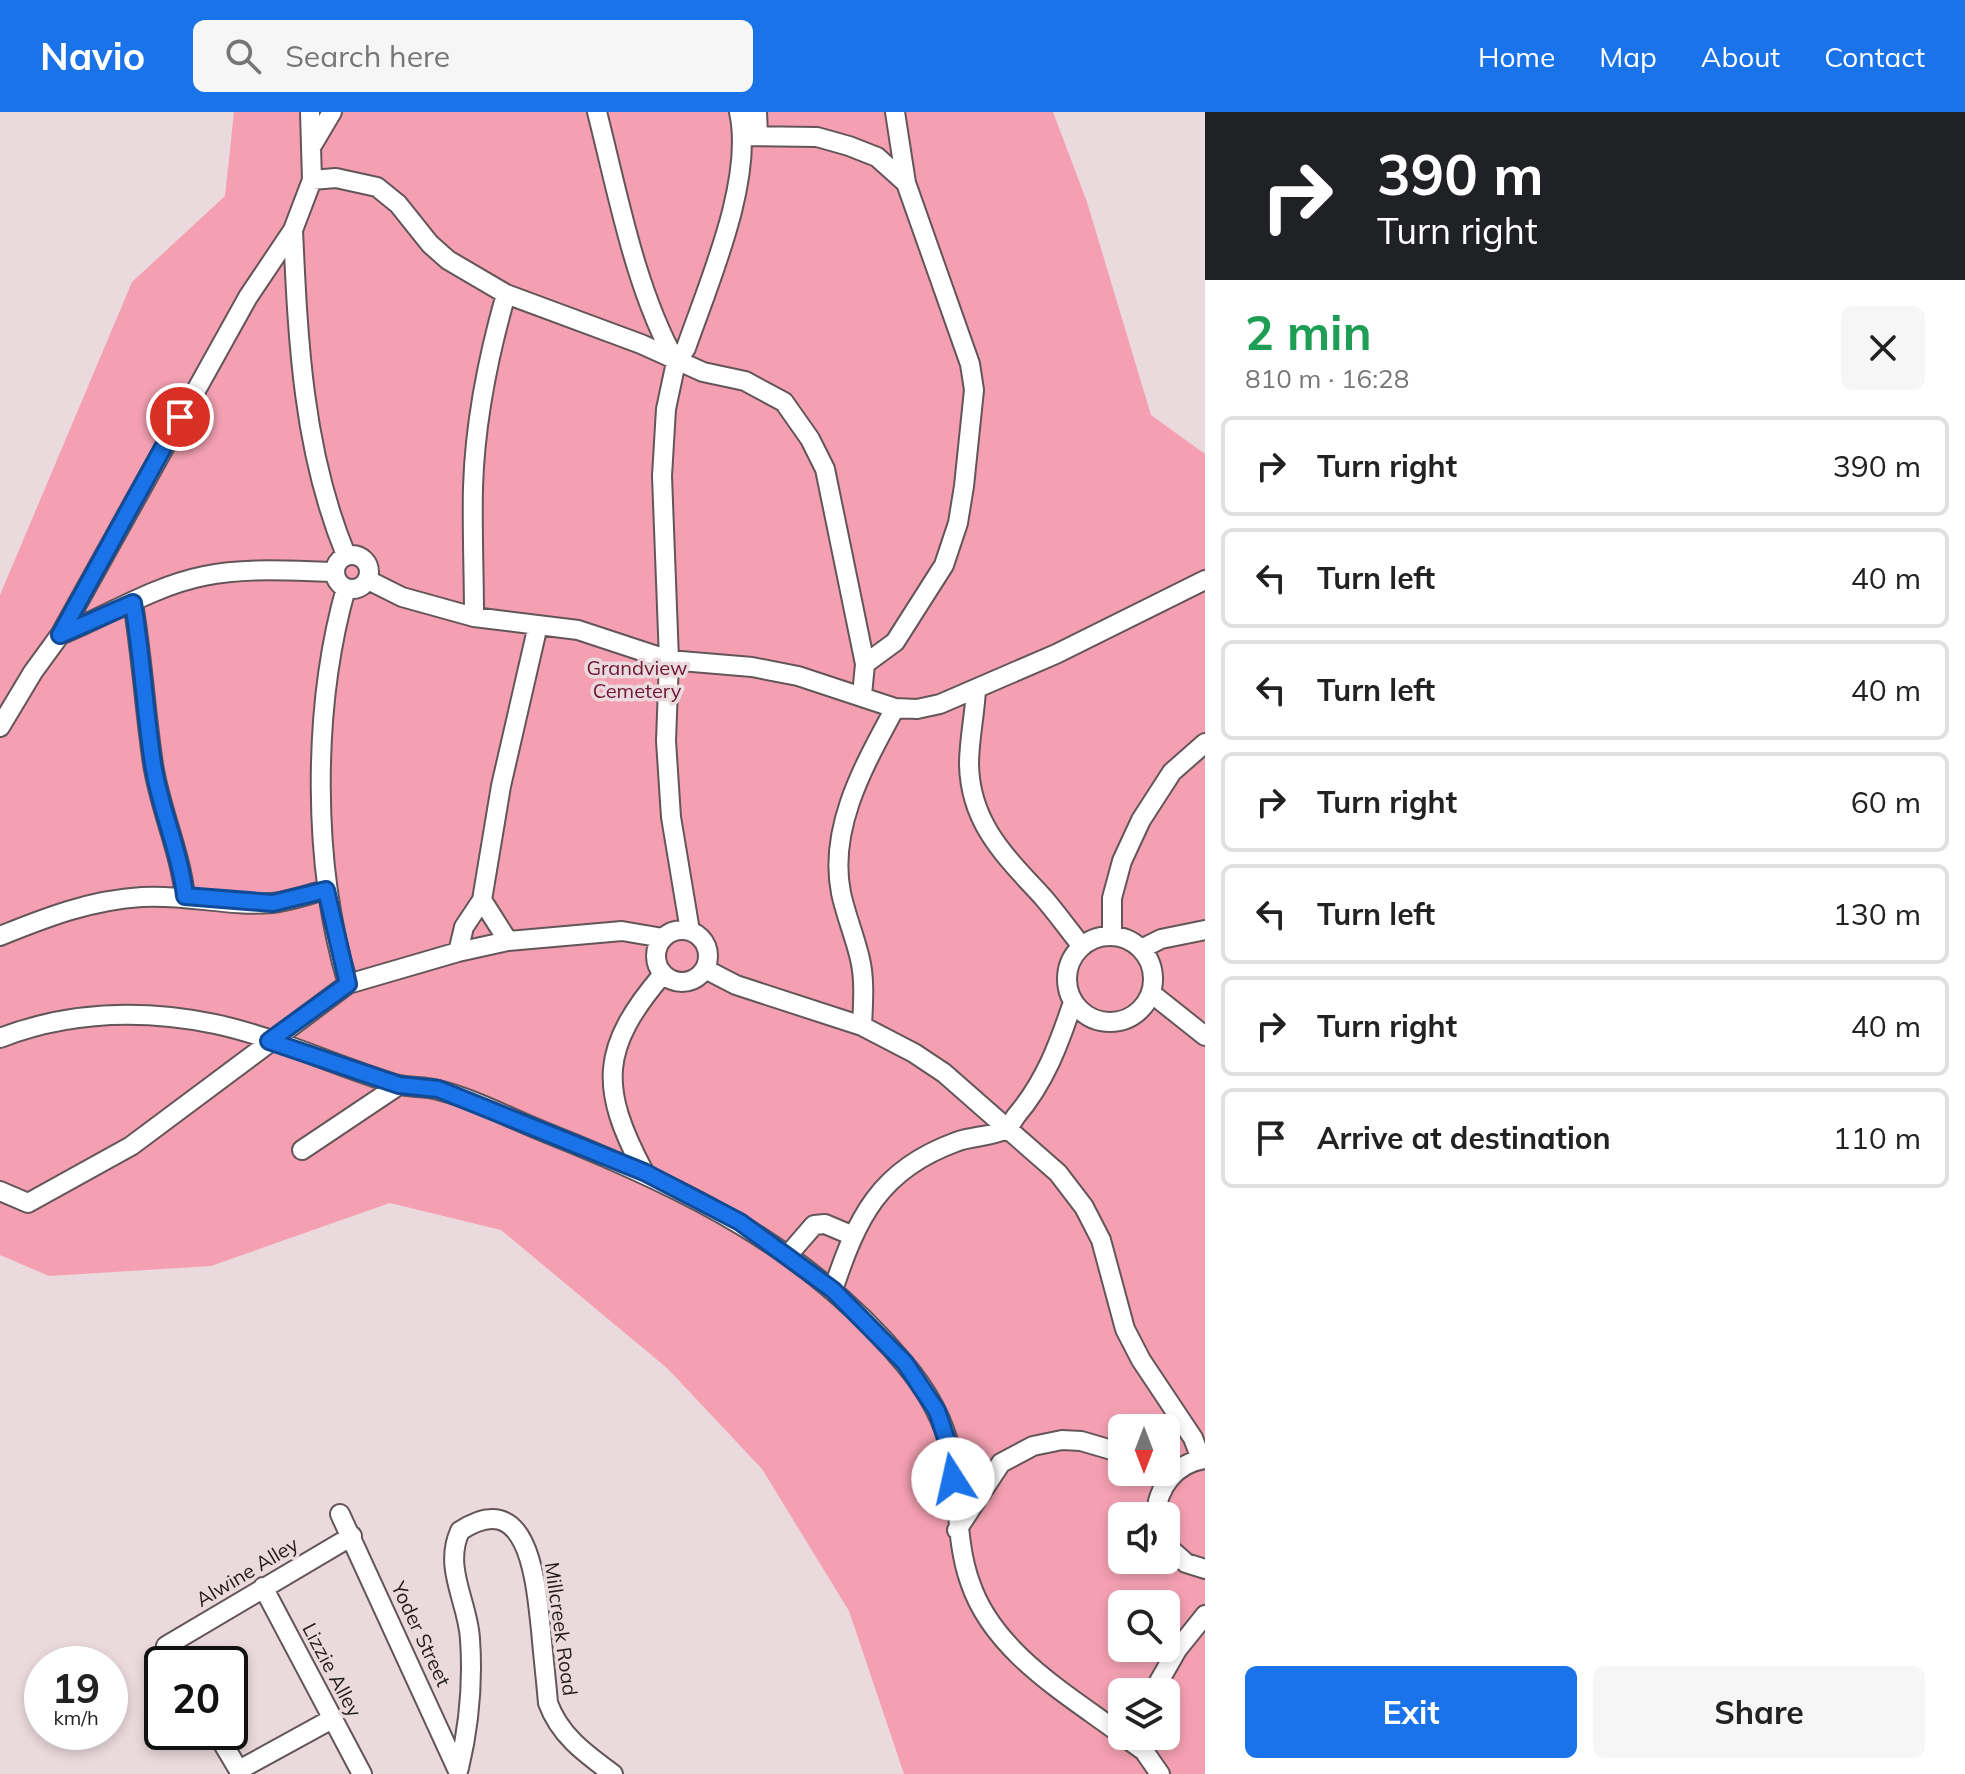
<!DOCTYPE html>
<html lang="en">
<head>
<meta charset="utf-8">
<style>
	:root { --surface:#fff; --page:#f6f6f6; --text:#222; --muted:#767676; --line:#e0e0e0; --accent:#1a73e8 }
	body { margin:0; font-family:Mulish,sans-serif; background:var(--page); color:var(--text); height:100vh; display:flex; flex-direction:column; font-size:30px; white-space:nowrap }
	* { box-sizing:border-box; margin:0 }
	p { font-size:26px; color:var(--muted) }
	.icon { flex:none; width:44px; height:44px; fill:none; stroke:currentColor; stroke-width:2; stroke-linecap:round; stroke-linejoin:round }
	.map { position:relative; flex:1; overflow:hidden }
	.details { display:flex; flex-direction:column; background:var(--surface); width:760px }
	.details>* { flex:none }
	.guide { background:#202124; color:#fff; overflow:hidden }
	.needle { width:52px; rotate:180deg }
	.tools { position:absolute; left:1108px; top:1302px; display:grid; gap:16px }
	.tools a { display:grid; place-items:center; width:72px; height:72px; border-radius:12px; background:var(--surface); box-shadow:0 4px 12px #0003; font-size:40px }
	.speed { position:absolute; left:24px; top:1534px; display:flex; gap:16px; font-size:40px; font-weight:700; text-align:center }
	.speed>* { display:grid; place-content:center; width:104px; height:104px; border-radius:50%; background:var(--surface); box-shadow:0 4px 12px #0003; line-height:1 }
	.speed small { font-size:20px; font-weight:400 }
	.speed .limit { border:4px solid #111; border-radius:12px; background:#fff; color:#111 }
	.pin { position:absolute; display:grid; place-items:center; width:68px; height:68px; color:#fff; margin:-34px; border:4px solid #fff; border-radius:50%; box-shadow:0 2px 8px #0007 }
	.me { position:absolute; width:88px; margin:-44px; rotate:350deg; stroke-linejoin:round; filter:drop-shadow(0 0 6px #0008) }
	.turn { display:flex; align-items:center; gap:28px; height:168px; padding:0 40px; font-size:36px }
	.turn .icon { width:104px; height:104px; stroke-width:2.5 }
	.turn b { display:block; font-size:56px; line-height:68px }
	.round { display:grid; place-items:center; flex:none; width:84px; height:84px; border-radius:12px; background:var(--page) }
	.head { display:flex; align-items:center; justify-content:space-between; height:136px; padding:0 40px }
	h1 { font-size:48px; font-weight:700; line-height:60px; color:#1e9e55 }
	.button { display:flex; gap:16px; margin-top:auto; padding:16px 40px }
	.button a { flex:1; height:92px; border-radius:12px; background:var(--accent); color:#fff; font-size:32px; font-weight:700; line-height:92px; text-align:center }
	.button a+a { background:var(--page); color:var(--text) }
	ul { padding:0; list-style:none }
	li { display:flex; align-items:center; gap:24px; height:100px; margin:0 16px 12px; padding:0 24px; border:4px solid var(--line); border-radius:12px }
	li div { flex:1 }
	li b { display:block; font-size:30px }
	li em { font-style:normal }
	header { display:flex; align-items:center; gap:48px; box-sizing:border-box; height:112px; padding:0 40px; background:var(--accent); color:#fff }
	header strong { font-size:38px }
	nav { display:flex; gap:44px; margin-inline-start:auto; font-size:28px }
	.search { width:560px; height:72px; background:var(--page); display:flex; align-items:center; gap:20px; box-sizing:border-box; padding:0 28px; border-radius:12px; color:var(--muted); font-size:30px }
	main { display:flex; flex:1; min-height:0 }
	.map>svg:first-child { display:block }
	.green { fill:#f4a0b2; fill-rule:evenodd }
	.lines { fill:none; stroke-linecap:round; stroke-linejoin:round }
	.minor-casing { stroke:#635558; stroke-width:22 }
	.minor { stroke:#fff; stroke-width:18 }
	.route-casing { stroke:#114b97; stroke-width:20 }
	.route { stroke:#1a73e8; stroke-width:14 }
	.labels { text-anchor:middle; stroke-width:7; stroke-linejoin:round; paint-order:stroke }
	.park-label { font-size:20px; fill:#6f1634; stroke:#ebdadd }
	.street-label { font-size:20px; fill:#201a1b; stroke:#ebdadd }
</style>
</head>
<body>
<header>
<strong>Navio</strong>
<div class="search"><svg class="icon" aria-label="search" viewBox="0 0 24 24"><circle cx="10" cy="10" r="6"/><path d="M15 15l6 6"/></svg>Search here</div>
<nav><a>Home</a><a>Map</a><a>About</a><a>Contact</a></nav>
</header>
<main>
<div class="map">
<svg width="1205" height="1662" viewBox="0 0 1205 1662">
	<rect width="100%" height="100%" fill="#ebdadd"/>
	<path class="green" d="M234 0H1053L1087 90 1151 303 1205 342V1662H904L849 1499 762 1357 667 1256 501 1118 390 1091 211 1154 49 1164 0 1143V483L132 170 225 84ZM1122 1316H1166V1360H1122ZM1122 1404H1166V1448H1122ZM1122 1492H1166V1536H1122ZM1122 1580H1166V1624H1122Z"/>
	<g class="lines">
		<defs>
			<path id="minor" d="M597 0C618 82 635 177 676 250
				M757 0 758 23
				M895 0 906 71
				M744 24 817 25 849 34 877 45 906 71 970 252 974 278 964 374 958 411 944 453 895 530 865 552
				M313 32 332 0
				M312 68 336 66 377 75 398 92 430 132 448 148 506 182 641 232 703 260 745 269 784 290 810 327 825 357 865 552 862 583
				M293 118C298 230 303 339 346 443
				M335 460a17 17 0 1 1 34 0a17 17 0 1 1-34 0Z
				M368 468 402 485 474 505 578 518 669 548 752 555 798 564 895 596 917 597 940 592 1056 542 1205 468
				M346 476C312 596 312 753 348 872
				M133 491C142 545 145 598 153 652 160 697 180 739 185 784
				M474 505C474 462 472 418 473 375 475 309 488 245 506 182
				M60 523C107 504 154 474 204 464 246 455 292 459 335 460
				M976 577C975 602 969 627 969 652 970 711 1005 744 1042 784 1056 800 1068 817 1081 833
				M0 615 33 560 60 523 248 185 293 118 312 68 310 0
				M482 788 508 829
				M656 844a26 26 0 1 1 52 0a26 26 0 1 1-52 0Z
				M690 819 671 705 666 629 669 548 662 364 666 297 676 250 686 236C709 170 754 68 739 0
				M1067 867a43 43 0 1 1 86 0a43 43 0 1 1-86 0Z
				M0 824C47 805 91 788 142 785 186 782 229 795 272 791 290 789 309 782 326 778
				M1112 824V786L1122 749 1141 708 1172 660 1205 631
				M1141 837 1161 827 1205 818
				M458 840 464 815 482 788 501 674 538 513
				M705 857 736 873 862 914 914 941 944 961 1058 1061 1084 1095 1101 1128 1125 1217 1141 1248 1193 1326 1201 1347
				M1151 881 1205 924
				M862 914C863 892 865 868 860 847 855 825 846 804 841 781 828 715 865 652 895 596
				M0 926C70 899 141 897 215 912 276 925 335 954 395 972 409 976 424 974 438 978 475 987 511 1007 547 1021 683 1075 808 1135 904 1251 926 1277 944 1308 951 1341 960 1384 955 1428 970 1470 993 1540 1067 1582 1122 1623
				M302 1038 399 973
				M644 1060C599 975 600 936 663 862
				M0 1079 28 1091 131 1034 348 872 458 840 508 829 622 819 663 826
				M788 1143 814 1113 825 1112 851 1123
				M833 1178C857 1106 879 1058 956 1030 971 1024 990 1025 1004 1018 1009 1015 1013 1009 1016 1004 1045 970 1059 932 1073 890
				M340 1402 458 1659
				M1156 1404C1157 1375 1176 1351 1205 1347
				M957 1418 1001 1351 1033 1334 1062 1328 1081 1329 1122 1341
				M1166 1433 1186 1451 1205 1457
				M263 1475 362 1662
				M176 1552 166 1534 352 1424
				M1153 1580 1177 1538 1205 1503
				M216 1620 241 1662
				M1123 1624 1144 1639 1160 1662
				M459 1656C469 1614 473 1570 470 1527 468 1490 443 1456 460 1419 530 1372 536 1474 541 1518 543 1542 546 1567 548 1591 560 1624 586 1642 613 1662
				M239 1658 332 1607"/>
		</defs>
		<use href="#minor" class="minor-casing"/>
		<use href="#minor" class="minor"/>
	</g>
	<g class="lines">
		<defs>
			<path id="route" d="M180 305 60 523 133 491C142 545 145 598 153 652 160 697 180 739 185 784L273 791 326 778 348 872 269 929 399 973 438 977 644 1060 740 1110 833 1178 905 1251 937 1299 951 1341 953 1367"/>
		</defs>
		<use href="#route" class="route-casing"/>
		<use href="#route" class="route"/>
	</g>
	<g class="labels">
		<g class="park-label">
			<text x="637" y="563">Grandview<tspan x="637" dy="23">Cemetery</tspan></text>
		</g>
		<g class="street-label">
			<text transform="translate(247 1460) rotate(-31)" y="7">Alwine Alley</text>
			<text transform="translate(561 1517) rotate(82)" y="7">Millcreek Road</text>
			<text transform="translate(421 1522) rotate(65)" y="7">Yoder Street</text>
			<text transform="translate(332 1558) rotate(62)" y="7">Lizzie Alley</text>
		</g>
	</g>
</svg>
<div class="tools">
<a><svg class="needle" viewBox="-14 -14 28 28"><path d="M0-13l5 13h-10z" fill="#e53935"/><path d="M0 13l5-13h-10z" fill="#767676"/></svg></a>
<a><svg class="icon" aria-label="sound" viewBox="0 0 24 24"><path d="M4 9h4l5-4v14l-5-4H4zM17 9q2 3 0 6"/></svg></a>
<a><svg class="icon" aria-label="search" viewBox="0 0 24 24"><circle cx="10" cy="10" r="6"/><path d="M15 15l6 6"/></svg></a>
<a><svg class="icon" aria-label="layers" viewBox="0 0 24 24"><path d="M12 4l9 5-9 5-9-5zM3 14l9 5 9-5"/></svg></a>
</div>
<div class="speed"><div>19<small>km/h</small></div><div class="limit">20</div></div>
<div class="pin" style="left:180px;top:305px;background:#d93025"><svg class="icon" aria-label="arrive" viewBox="0 0 24 24"><path d="M6 21V4h12l-3 4 3 4H6"/></svg></div>
<svg class="me" style="left:953px;top:1367px" viewBox="-20 -20 40 40"><circle r="19" fill="#fff"/><path d="M0-13L10 11 0 6-10 11z" fill="#1a73e8"/></svg>
</div>
<section class="details">
<div class="guide">
<div class="turn"><svg class="icon" aria-label="right" viewBox="0 0 24 24"><path d="M7 20v-9h11M14 6l5 5-5 5"/></svg><div><b>390 m</b>Turn right</div></div>
</div>
<div class="head"><div><h1>2 min</h1><p>810 m · 16:28</p></div><a class="round"><svg class="icon" aria-label="close" viewBox="0 0 24 24"><path d="M6 6l12 12M18 6L6 18"/></svg></a></div>
<ul>
<li><svg class="icon" aria-label="right" viewBox="0 0 24 24"><path d="M7 20v-9h11M14 6l5 5-5 5"/></svg><div><b>Turn right</b></div><em>390 m</em></li>
<li><svg class="icon" aria-label="left" viewBox="0 0 24 24"><path d="M17 20v-9H6M10 6l-5 5 5 5"/></svg><div><b>Turn left</b></div><em>40 m</em></li>
<li><svg class="icon" aria-label="left" viewBox="0 0 24 24"><path d="M17 20v-9H6M10 6l-5 5 5 5"/></svg><div><b>Turn left</b></div><em>40 m</em></li>
<li><svg class="icon" aria-label="right" viewBox="0 0 24 24"><path d="M7 20v-9h11M14 6l5 5-5 5"/></svg><div><b>Turn right</b></div><em>60 m</em></li>
<li><svg class="icon" aria-label="left" viewBox="0 0 24 24"><path d="M17 20v-9H6M10 6l-5 5 5 5"/></svg><div><b>Turn left</b></div><em>130 m</em></li>
<li><svg class="icon" aria-label="right" viewBox="0 0 24 24"><path d="M7 20v-9h11M14 6l5 5-5 5"/></svg><div><b>Turn right</b></div><em>40 m</em></li>
<li><svg class="icon" aria-label="arrive" viewBox="0 0 24 24"><path d="M6 21V4h12l-3 4 3 4H6"/></svg><div><b>Arrive at destination</b></div><em>110 m</em></li>
</ul>
<div class="button"><a>Exit</a><a>Share</a></div>
</section>
</main>
</body>
</html>
